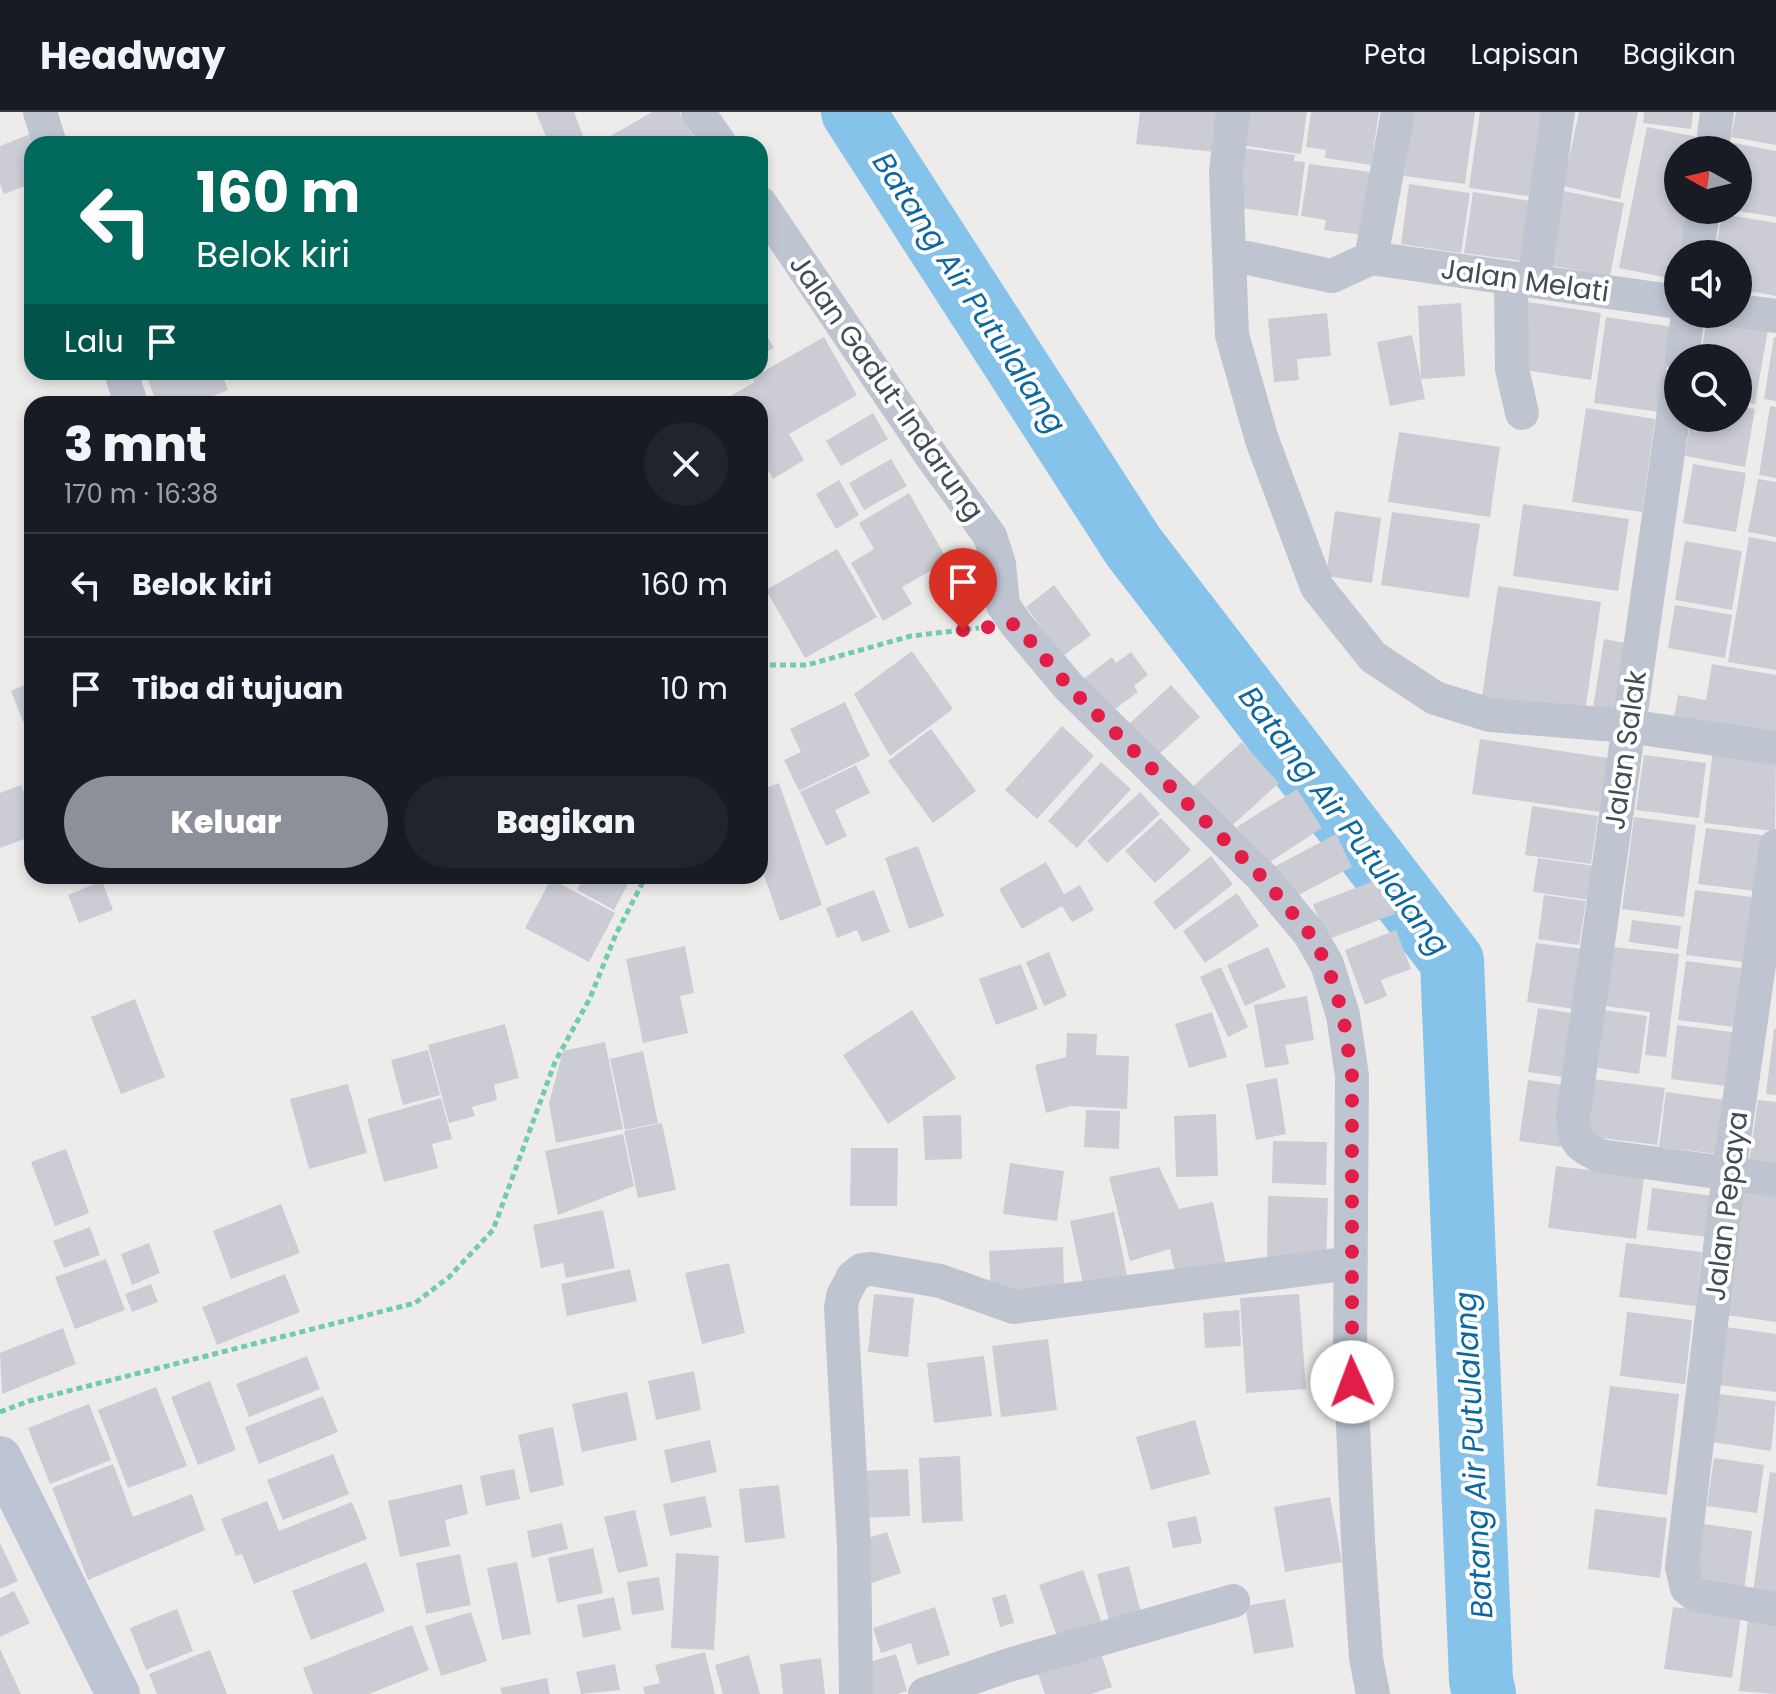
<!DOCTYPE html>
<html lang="id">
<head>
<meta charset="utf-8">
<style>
	:root { --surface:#171b24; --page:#20242c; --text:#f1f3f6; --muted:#9ea1a6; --line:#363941; --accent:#8c9099 }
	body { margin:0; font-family:Poppins,sans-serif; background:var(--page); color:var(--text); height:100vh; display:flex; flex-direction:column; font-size:30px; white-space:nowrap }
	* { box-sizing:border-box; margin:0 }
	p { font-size:26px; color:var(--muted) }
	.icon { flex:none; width:44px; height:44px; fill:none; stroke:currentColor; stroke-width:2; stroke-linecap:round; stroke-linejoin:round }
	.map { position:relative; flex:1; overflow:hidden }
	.side { position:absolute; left:24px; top:284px; width:744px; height:488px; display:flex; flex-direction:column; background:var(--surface); border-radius:24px; box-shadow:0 4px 12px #0003 }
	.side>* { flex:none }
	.guide { position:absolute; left:24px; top:24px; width:744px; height:244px; border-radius:24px; box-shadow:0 4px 12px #0003; background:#00695c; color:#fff; overflow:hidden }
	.needle { width:52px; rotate:278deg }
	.fabs { position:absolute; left:1664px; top:24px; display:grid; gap:16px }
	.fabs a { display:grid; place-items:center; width:88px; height:88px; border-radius:50%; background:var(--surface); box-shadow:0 4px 12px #0003; font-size:40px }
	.pin { position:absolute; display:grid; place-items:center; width:68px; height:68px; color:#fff; margin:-82px -34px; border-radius:50% 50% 50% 0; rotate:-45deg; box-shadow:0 0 8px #0007 }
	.pin .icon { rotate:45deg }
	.me { position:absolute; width:88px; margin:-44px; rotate:358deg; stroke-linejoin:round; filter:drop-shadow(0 0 6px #0008) }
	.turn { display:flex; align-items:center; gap:28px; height:168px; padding:0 40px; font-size:36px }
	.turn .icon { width:104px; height:104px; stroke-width:2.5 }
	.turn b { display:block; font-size:56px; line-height:68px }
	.then { display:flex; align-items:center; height:76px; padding:0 40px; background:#0003; gap:16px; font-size:30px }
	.round { display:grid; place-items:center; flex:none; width:84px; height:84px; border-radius:42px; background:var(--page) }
	.summary { display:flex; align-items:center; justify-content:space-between; height:136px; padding:0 40px }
	h1 { font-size:48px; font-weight:800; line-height:60px }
	.button { display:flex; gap:16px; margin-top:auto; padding:16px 40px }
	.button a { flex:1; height:92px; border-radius:48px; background:var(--accent); color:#fff; font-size:32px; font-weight:800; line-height:92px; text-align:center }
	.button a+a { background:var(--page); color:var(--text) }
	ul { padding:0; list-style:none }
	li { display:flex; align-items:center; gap:24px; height:104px; padding:0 40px; border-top:2px solid var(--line) }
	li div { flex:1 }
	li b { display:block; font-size:30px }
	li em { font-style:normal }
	header { display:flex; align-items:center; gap:48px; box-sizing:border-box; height:112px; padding:0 40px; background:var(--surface); border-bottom:2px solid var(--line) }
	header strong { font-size:38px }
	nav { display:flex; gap:44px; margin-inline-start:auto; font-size:28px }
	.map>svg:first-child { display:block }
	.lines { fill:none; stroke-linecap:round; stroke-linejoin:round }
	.river { stroke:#85c3eb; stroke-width:64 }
	.building { fill:#cbccd4 }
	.path { stroke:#71cbaf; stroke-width:5; stroke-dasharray:6 4; stroke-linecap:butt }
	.street { stroke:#bec5d1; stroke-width:34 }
	.secondary { stroke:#bdc4d5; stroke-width:44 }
	.route { stroke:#e11d48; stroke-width:14; stroke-dasharray:0 25.2 }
	.labels { text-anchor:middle; stroke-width:8; stroke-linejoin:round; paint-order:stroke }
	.street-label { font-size:28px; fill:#444b58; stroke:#fff }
	.water-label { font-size:30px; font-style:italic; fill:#0c68a3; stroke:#fff }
</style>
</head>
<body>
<header>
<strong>Headway</strong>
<nav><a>Peta</a><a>Lapisan</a><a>Bagikan</a></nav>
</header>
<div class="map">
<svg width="1776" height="1582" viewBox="0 0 1776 1582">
	<rect width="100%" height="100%" fill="#eeeceb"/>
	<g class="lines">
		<path class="river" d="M853 0 1133 434 1452 849 1481 1568 1484 1582"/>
	</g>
	<path class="building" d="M536 0H574L586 32H549Z
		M652 0H679L693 24 678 32H597Z
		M1140 0H1220L1216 40 1136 32Z
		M1244 0H1307L1301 42 1240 33Z
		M1311 0H1379L1371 53 1325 46 1326 38 1306 35Z
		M1413 0H1475L1465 72 1404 64Z
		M1480 0H1547L1535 85 1469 76Z
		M1579 0H1638L1620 87 1563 74Z
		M1644 0H1693L1691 17 1643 11Z
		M1736 0H1776V33L1731 25Z
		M1647 15 1708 27 1706 38H1678V98H1694L1685 142H1678V168L1619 156Z
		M40 18 46 32H32V71L4 82 0 72V34Z
		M1734 31 1776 39V105L1738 99V38H1733Z
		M1242 36 1295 43 1294 49 1305 50 1298 104 1234 95Z
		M1309 52 1371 60 1363 123 1324 118 1326 108 1301 104Z
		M1409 72 1470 81 1461 141 1401 132Z
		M1563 79 1624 91 1610 164 1549 153Z
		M1473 80 1531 89 1522 149 1464 141Z
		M1722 102 1776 111V184L1738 177V142H1715Z
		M1527 190 1601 201 1591 268 1518 257Z
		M1461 191 1465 264 1421 267 1418 194Z
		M1327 201 1331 244 1297 247 1299 268 1274 270 1268 207Z
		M1606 205 1673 215 1660 300 1594 291Z
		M1707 207 1768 217 1755 292 1738 289V246H1700Z
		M760 212 774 236 760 243Z
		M1412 223 1425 287 1390 294 1377 230Z
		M824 225 857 283 789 322 804 348 773 367 760 344V292H731L727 286 755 270 752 266Z
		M1774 225H1776V289L1764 287Z
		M145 260H221L228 278 193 292H157Z
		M1738 294 1755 297 1745 355 1685 344 1691 306H1738Z
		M1770 294 1776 295V366L1759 363Z
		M1586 296 1655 307 1642 400 1572 390Z
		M873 301 888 327 841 354 826 329Z
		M1399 320 1500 335 1490 405 1388 390Z
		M891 347 907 374 864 398 849 371Z
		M1693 352 1746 361 1736 420 1683 411Z
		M1758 367 1776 370V425L1748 420Z
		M839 368 859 403 836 417 816 382Z
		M909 381 948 449 902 475 912 492 883 509 851 451 874 437 859 411Z
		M1523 392 1629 407 1618 479 1513 464Z
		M1335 399 1381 406 1372 471 1326 464Z
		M1392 400 1480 412 1469 486 1381 473Z
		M1749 425 1776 430V558L1728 550Z
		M1685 429 1742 439 1732 498 1675 488Z
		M837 437 877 505 805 546 766 478Z
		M1054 473 1091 523 1063 544 1026 495Z
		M1498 474 1601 490 1585 600 1482 585Z
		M1675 493 1732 503 1725 546 1668 536Z
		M1604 527 1626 531 1616 599 1593 596Z
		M912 539 953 597 890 644 854 582Z
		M1131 540 1148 563 1134 574 1138 580 1107 603 1082 568 1112 545 1116 551Z
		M1712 552 1776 563V621L1673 612 1678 583 1706 588Z
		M32 570V632L11 579Z
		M1171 573 1200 605 1156 645 1127 614Z
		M845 590 870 644 799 679 784 648 801 640 790 617Z
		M1062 614 1094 644 1037 707 1005 678Z
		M931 617 976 679 933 711 888 649Z
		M1480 627 1608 646 1600 700 1472 682Z
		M1242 630 1279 671 1226 719 1190 677Z
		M1713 637 1776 645 1775 719 1704 711Z
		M1644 643 1706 651 1699 706 1636 698Z
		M1101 650 1131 677 1077 736 1048 709Z
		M856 653 870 681 835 698 847 724 826 734 800 680Z
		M779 671 822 793 780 809 760 752V678Z
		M21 673 32 701V724L0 736V681Z
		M1297 677 1322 716 1262 755 1237 715Z
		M1140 680 1160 702 1107 751 1087 729Z
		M1532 694 1598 704 1591 752 1525 743Z
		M1634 705 1696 713 1684 805 1622 797Z
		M1161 706 1191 738 1155 771 1125 739Z
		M1706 716 1770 724 1763 780 1698 772Z
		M1336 722 1352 755 1289 788 1272 756Z
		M918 734 944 804 909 817 885 746Z
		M1211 744 1233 772 1175 818 1153 790Z
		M1538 746 1595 754 1590 788 1533 780Z
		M1046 750 1064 782 1080 773 1094 798 1072 810 1062 794 1022 817 999 777Z
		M584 764H632L614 798 577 778Z
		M1382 766 1395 802 1326 828 1313 792Z
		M551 767 615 801 589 850 525 816Z
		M102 769 113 798 79 811 68 783Z
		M874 778 890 820 862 830 857 818 837 826 826 796Z
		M1695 778 1760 786 1752 851 1686 843Z
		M1237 781 1259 814 1205 851 1183 819Z
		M1544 783 1586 789 1579 833 1538 827Z
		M1632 808 1681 814 1678 837 1629 830Z
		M1396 818 1411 857 1381 868 1387 884 1365 893 1345 838Z
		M1536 831 1583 837 1574 897 1527 890Z
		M685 834 694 881 680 884 688 921 643 931 626 847Z
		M1268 835 1286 875 1245 894 1227 853Z
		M1613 835 1679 842 1666 945 1645 943 1650 900 1605 894Z
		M1049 840 1067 884 1044 894 1026 850Z
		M1686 849 1741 856 1734 915 1678 908Z
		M1021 852 1038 897 996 913 979 867Z
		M1221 855 1248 915 1228 925 1200 865Z
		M1307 884 1314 928 1285 933 1289 952 1265 956 1254 893Z
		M135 887 165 965 121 982 91 905Z
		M1538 896 1579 902 1570 966 1528 960Z
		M912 898 956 966 888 1012 843 943Z
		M1605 898 1647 904 1639 962 1597 956Z
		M1212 900 1227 945 1189 956 1175 912Z
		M505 912 519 966 494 973 497 988 472 995 475 1004 449 1011 428 933Z
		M1677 913 1740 921 1734 975 1671 967Z
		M1774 917H1776V983L1766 982Z
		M1067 921 1097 922 1096 943 1129 944 1127 997 1071 994 1046 1001 1035 953 1066 945Z
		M605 930 623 1017 556 1031 549 991 563 939Z
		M428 938 440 983 403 993 391 948Z
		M643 939 658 1011 625 1018 610 947Z
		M1277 966 1286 1022 1256 1028 1246 972Z
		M1593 967 1665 976 1657 1033 1585 1024Z
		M1528 968 1571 974 1562 1035 1519 1029Z
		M348 972 367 1041 309 1057 290 987Z
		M1666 980 1725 988 1718 1042 1659 1035Z
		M441 986 452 1027 432 1032 438 1056 384 1070 367 1007Z
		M1758 988 1776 990V1055L1749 1051Z
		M1086 998 1120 999 1119 1037 1084 1035Z
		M1216 1002 1218 1064 1176 1065 1174 1004Z
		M961 1003 962 1047 925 1048 923 1004Z
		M662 1011 676 1078 638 1086 624 1019Z
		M623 1022 634 1074 558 1103 545 1039Z
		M1273 1029 1327 1030 1326 1073 1272 1071Z
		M851 1036H898L897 1094H850Z
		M66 1037 89 1101 55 1114 31 1050Z
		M1010 1051 1064 1059 1057 1109 1003 1102Z
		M1556 1054 1644 1065 1636 1127 1548 1116Z
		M1159 1055 1179 1097 1213 1090 1227 1158 1177 1169 1170 1137 1130 1149 1109 1065Z
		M1652 1076 1714 1084 1709 1125 1647 1118Z
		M1743 1078 1776 1083V1210L1726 1203Z
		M1268 1084 1328 1086 1326 1149 1267 1147Z
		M281 1092 300 1141 231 1167 213 1119Z
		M603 1098 615 1156 566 1166 563 1151 541 1156 533 1113Z
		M1114 1100 1127 1163 1083 1172 1070 1109Z
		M90 1115 100 1143 64 1156 53 1129Z
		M149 1131 160 1161 132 1173 121 1142Z
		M1626 1131 1702 1140 1696 1194 1619 1185Z
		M1063 1135 1064 1178 991 1181 989 1139Z
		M106 1147 125 1198 75 1217 55 1165Z
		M729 1151 745 1221 702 1232 685 1161Z
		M630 1157 637 1189 567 1204 561 1172Z
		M285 1162 300 1200 217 1233 202 1195Z
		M151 1172 158 1190 132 1200 125 1182Z
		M874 1182 914 1186 908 1245 868 1240Z
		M1299 1182 1306 1277 1246 1281 1240 1186Z
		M1239 1198 1241 1234 1205 1236 1203 1201Z
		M1627 1200 1692 1208 1685 1272 1620 1264Z
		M1726 1215 1776 1222V1280L1718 1273Z
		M63 1216 76 1252 2 1282 0 1241Z
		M1048 1227 1057 1298 1001 1305 992 1234Z
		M307 1244 320 1277 249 1305 236 1272Z
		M984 1244 992 1304 934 1311 927 1251Z
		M694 1259 701 1298 656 1308 648 1269Z
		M210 1269 236 1338 198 1353 171 1285Z
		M1610 1274 1679 1282 1667 1383 1597 1374Z
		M156 1275 187 1354 128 1376 98 1298Z
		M627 1280 637 1328 582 1340 572 1292Z
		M1719 1282 1776 1289 1771 1339 1712 1330Z
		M323 1284 338 1320 259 1352 245 1315Z
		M89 1292 111 1348 50 1372 28 1316Z
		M1195 1308 1210 1362 1151 1378 1136 1325Z
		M553 1315 564 1373 530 1381 518 1323Z
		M710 1328 717 1360 671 1371 664 1338Z
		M333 1342 349 1382 283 1408 267 1368Z
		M960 1344 963 1409 922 1411 919 1346Z
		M1714 1346 1764 1353 1757 1401 1707 1394Z
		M113 1352 133 1405 192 1382 205 1418 88 1468 52 1376Z
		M514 1357 520 1387 486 1394 480 1364Z
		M908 1357 910 1404 863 1406 861 1359Z
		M1770 1360 1776 1361V1483L1753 1480Z
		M462 1372 468 1402 445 1408 450 1434 400 1445 388 1389Z
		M779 1373 785 1426 745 1431 739 1377Z
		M705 1384 712 1415 670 1424 663 1392Z
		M1330 1385 1342 1450 1285 1460 1274 1395Z
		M267 1389 279 1419 352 1390 367 1427 254 1472 242 1442 236 1444 221 1407Z
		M1595 1397 1667 1406 1660 1466 1588 1457Z
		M635 1398 648 1454 618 1461 604 1405Z
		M1196 1404 1202 1431 1173 1436 1167 1410Z
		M562 1411 568 1437 532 1446 527 1419Z
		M1698 1411 1752 1419 1744 1478 1689 1471Z
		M887 1420 901 1461 872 1471 859 1429Z
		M0 1431 18 1469 0 1477Z
		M593 1436 603 1481 557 1491 548 1446Z
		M676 1441 719 1444 714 1538 671 1536Z
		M460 1442 471 1493 426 1502 416 1451Z
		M366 1450 385 1499 311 1528 292 1479Z
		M517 1450 531 1522 502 1528 487 1456Z
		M1129 1454 1143 1509 1111 1517 1097 1462Z
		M1083 1458 1101 1509 1057 1524 1039 1473Z
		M659 1465 664 1498 632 1503 627 1470Z
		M14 1479 30 1511 0 1525V1486Z
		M1006 1482 1014 1511 1000 1515 992 1486Z
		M614 1485 621 1518 583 1526 577 1493Z
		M1285 1487 1294 1535 1254 1542 1245 1494Z
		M935 1495 950 1543 917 1553 911 1531 881 1541 873 1516Z
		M1673 1495 1741 1503 1732 1566 1664 1557Z
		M177 1497 193 1539 146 1558 130 1516Z
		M471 1500 487 1549 441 1564 425 1514Z
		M1748 1508 1776 1512V1582L1739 1579Z
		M412 1513 429 1558 369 1582H313L303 1556Z
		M1099 1535 1112 1575 1091 1582H1045L1036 1556Z
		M0 1537 21 1582H0Z
		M210 1538 227 1582H157L149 1562Z
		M705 1540 715 1582H645L643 1575 660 1571 655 1553Z
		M896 1542 907 1579 897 1582H871L863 1552Z
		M749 1543 760 1582H723L715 1553Z
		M821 1546 825 1582H783L780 1552Z
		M615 1552 620 1578 581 1582 576 1560Z
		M547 1566 550 1582H502L500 1576Z"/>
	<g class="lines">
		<path class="path" d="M760 553H807L911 524 979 516
			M0 1300 29 1289 415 1191 449 1165 493 1118 555 950 590 886 616 822 646 764"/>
		<path class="street" d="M40 0 50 32
			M698 0 720 32
			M1233 0 1226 60 1232 223 1262 328 1317 475 1373 545 1435 586 1490 603 1628 614 1776 636
			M1712 38 1717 0
			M760 91 932 345 990 424 999 452 1003 493 1016 512 1069 575 1262 765 1309 821 1327 852 1343 903 1352 964 1350 1243 1358 1429 1366 1546 1373 1582
			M1229 142 1332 164 1371 146
			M1697 142 1703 98
			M1371 146 1678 190
			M1371 146 1398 0
			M1511 166 1512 257 1522 301
			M1534 169 1558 0
			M1738 199 1776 204
			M1682 246 1688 202
			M121 260 131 292
			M1678 271 1573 1005C1575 1031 1577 1032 1600 1044L1776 1068
			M1776 734 1729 1061 1682 1455 1687 1476 1696 1483 1776 1497
			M856 1582 854 1434 841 1196 843 1184 853 1165 862 1158 872 1157 940 1169 1014 1195 1351 1151
			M925 1582 1009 1553 1233 1489"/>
		<path class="secondary" d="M0 1346 118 1582"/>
	</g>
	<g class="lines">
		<path class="route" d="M963 518 1016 512 1069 575 1262 765 1309 821 1327 852 1343 903 1352 964V1270"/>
	</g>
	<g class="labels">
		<g class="street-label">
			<text transform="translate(1525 168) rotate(8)" y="10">Jalan Melati</text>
			<text transform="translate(887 275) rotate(55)" y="10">Jalan Gadut-Indarung</text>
			<text transform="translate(1625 638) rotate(-82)" y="10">Jalan Salak</text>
			<text transform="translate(1726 1094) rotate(-83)" y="10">Jalan Pepaya</text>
		</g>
		<g class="water-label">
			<text transform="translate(969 181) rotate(57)" y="10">Batang Air Putulalang</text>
			<text transform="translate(1344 709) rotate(53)" y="10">Batang Air Putulalang</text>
			<text transform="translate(1474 1343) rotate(-93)" y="10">Batang Air Putulalang</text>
		</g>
	</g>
</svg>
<div class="fabs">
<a><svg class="needle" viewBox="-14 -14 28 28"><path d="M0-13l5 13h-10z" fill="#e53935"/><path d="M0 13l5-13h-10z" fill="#9ea1a6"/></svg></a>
<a><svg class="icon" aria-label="sound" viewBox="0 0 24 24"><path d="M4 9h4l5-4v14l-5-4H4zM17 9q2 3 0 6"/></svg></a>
<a><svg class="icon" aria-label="search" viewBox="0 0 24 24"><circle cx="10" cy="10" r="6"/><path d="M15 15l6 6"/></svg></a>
</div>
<div class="pin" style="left:963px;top:518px;background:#d93025"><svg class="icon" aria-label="arrive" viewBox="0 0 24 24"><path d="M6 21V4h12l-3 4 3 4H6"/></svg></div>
<svg class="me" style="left:1352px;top:1270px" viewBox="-20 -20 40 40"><circle r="19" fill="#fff"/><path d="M0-13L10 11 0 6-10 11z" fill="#e11d48"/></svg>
<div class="guide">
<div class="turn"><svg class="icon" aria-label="left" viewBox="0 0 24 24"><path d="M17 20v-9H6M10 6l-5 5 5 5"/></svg><div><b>160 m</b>Belok kiri</div></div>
<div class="then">Lalu<svg class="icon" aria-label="arrive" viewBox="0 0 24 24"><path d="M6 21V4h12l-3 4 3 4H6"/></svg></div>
</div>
<section class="side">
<div class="summary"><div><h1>3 mnt</h1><p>170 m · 16:38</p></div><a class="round"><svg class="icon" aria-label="close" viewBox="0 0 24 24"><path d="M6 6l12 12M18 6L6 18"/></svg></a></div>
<ul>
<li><svg class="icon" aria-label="left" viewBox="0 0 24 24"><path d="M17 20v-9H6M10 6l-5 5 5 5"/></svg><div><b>Belok kiri</b></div><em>160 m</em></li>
<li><svg class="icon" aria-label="arrive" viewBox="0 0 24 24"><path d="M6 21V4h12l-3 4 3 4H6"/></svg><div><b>Tiba di tujuan</b></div><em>10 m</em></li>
</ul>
<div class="button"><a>Keluar</a><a>Bagikan</a></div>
</section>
</div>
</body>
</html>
